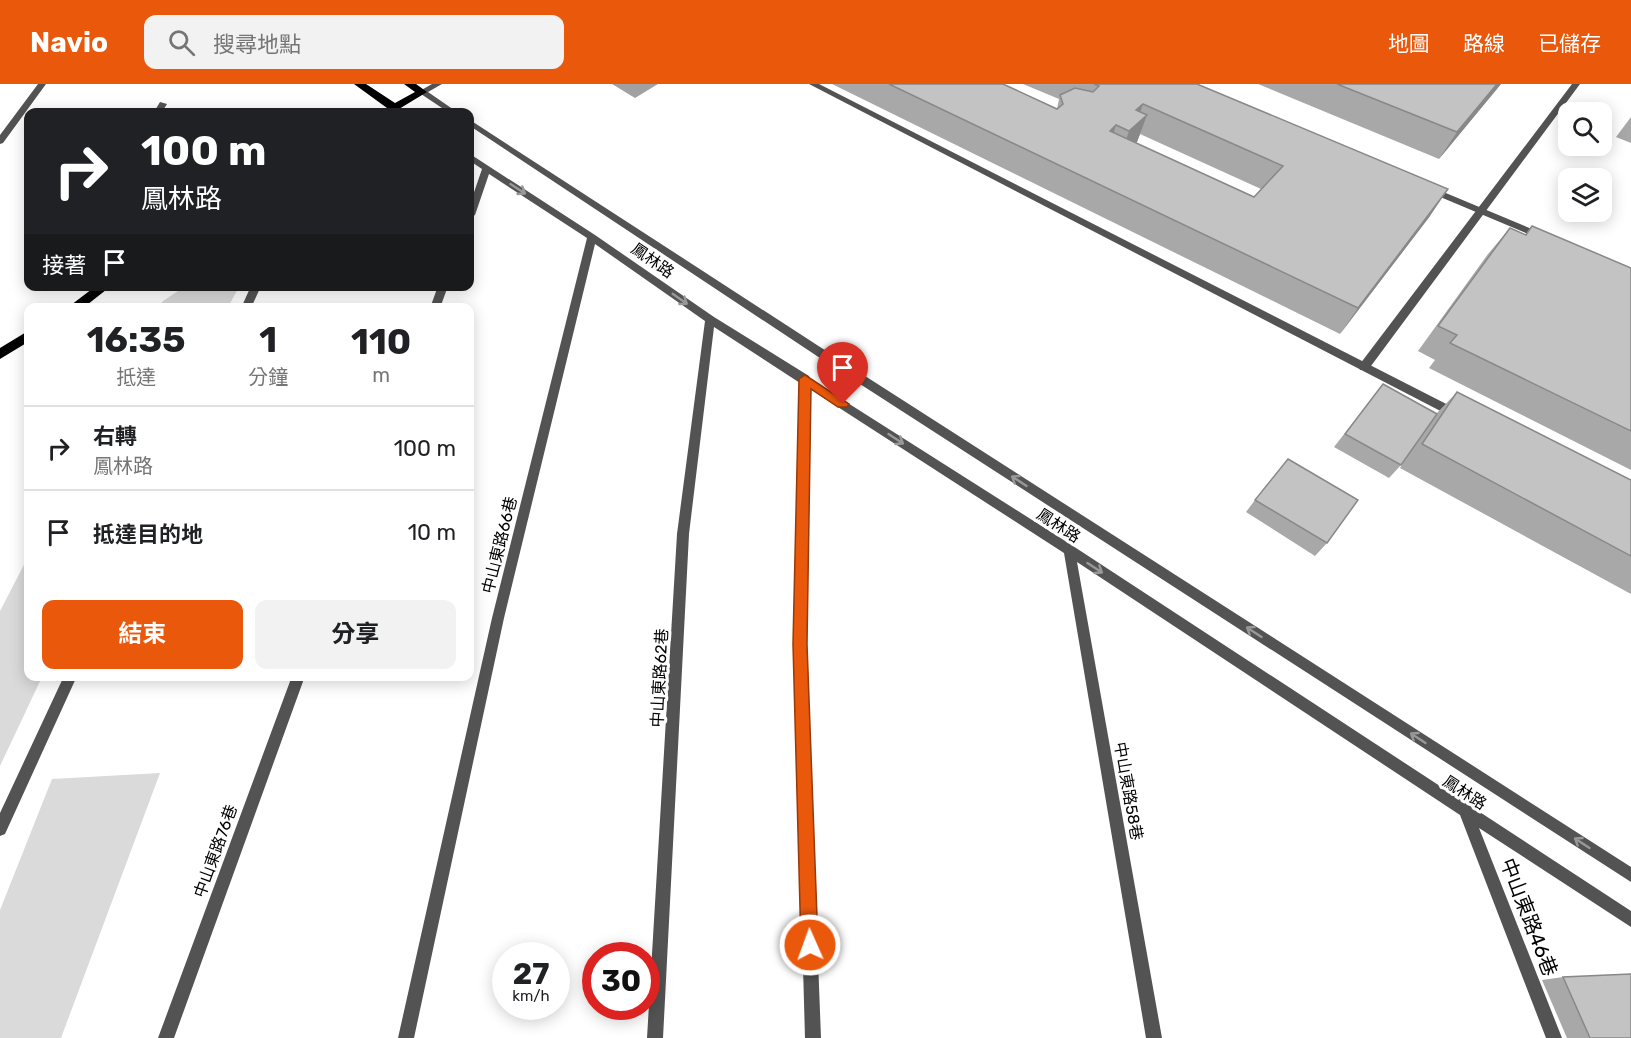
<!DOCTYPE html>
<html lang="zh-TW">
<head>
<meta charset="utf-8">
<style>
	:root { --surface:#fff; --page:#f2f2f2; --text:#202124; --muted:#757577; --line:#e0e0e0; --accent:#ea580c }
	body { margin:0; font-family:Rubik,"Noto Sans TC",sans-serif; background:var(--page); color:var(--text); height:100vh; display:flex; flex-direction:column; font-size:22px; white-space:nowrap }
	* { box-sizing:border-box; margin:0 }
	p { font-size:20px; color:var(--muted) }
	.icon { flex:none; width:33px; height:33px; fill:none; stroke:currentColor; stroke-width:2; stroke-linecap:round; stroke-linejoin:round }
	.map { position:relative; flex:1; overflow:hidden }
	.sheet { position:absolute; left:24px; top:219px; width:450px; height:378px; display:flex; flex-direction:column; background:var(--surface); border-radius:12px; box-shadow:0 3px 15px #0003 }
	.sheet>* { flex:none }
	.banner { position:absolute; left:24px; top:24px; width:450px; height:183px; border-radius:12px; box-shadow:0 3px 15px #0003; background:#202124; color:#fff; overflow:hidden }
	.controls { position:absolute; left:1558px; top:18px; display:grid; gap:12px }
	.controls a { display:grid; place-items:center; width:54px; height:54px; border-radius:12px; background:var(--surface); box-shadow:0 3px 15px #0003; font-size:30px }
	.speed { position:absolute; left:492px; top:858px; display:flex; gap:12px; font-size:30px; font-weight:700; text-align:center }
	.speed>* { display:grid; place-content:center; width:78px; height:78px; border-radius:50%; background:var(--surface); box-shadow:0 3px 15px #0003; line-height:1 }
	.speed small { font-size:15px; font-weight:400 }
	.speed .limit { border:9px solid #d22; background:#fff; color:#111 }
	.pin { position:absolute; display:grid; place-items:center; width:51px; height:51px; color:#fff; margin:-62px -26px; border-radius:50% 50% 50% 0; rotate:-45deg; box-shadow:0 0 6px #0007 }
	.pin .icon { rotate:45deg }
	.me { position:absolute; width:66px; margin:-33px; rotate:358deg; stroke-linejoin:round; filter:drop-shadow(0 0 4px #0008) }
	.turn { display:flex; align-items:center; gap:21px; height:126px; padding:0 18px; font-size:27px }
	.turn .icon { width:78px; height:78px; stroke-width:2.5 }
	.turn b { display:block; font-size:42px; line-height:51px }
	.then { display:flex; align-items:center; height:57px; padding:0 18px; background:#0003; gap:12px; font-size:22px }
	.eta { display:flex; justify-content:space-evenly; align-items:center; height:102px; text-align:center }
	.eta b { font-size:36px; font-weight:700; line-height:42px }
	.button { display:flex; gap:12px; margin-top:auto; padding:12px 18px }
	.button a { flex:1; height:69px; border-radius:12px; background:var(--accent); color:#fff; font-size:24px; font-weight:700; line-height:69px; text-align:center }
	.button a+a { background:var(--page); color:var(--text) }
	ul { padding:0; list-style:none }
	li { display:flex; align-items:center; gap:18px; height:84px; padding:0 18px; border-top:2px solid var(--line) }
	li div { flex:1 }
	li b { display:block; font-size:22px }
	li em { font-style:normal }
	header { display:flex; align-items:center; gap:36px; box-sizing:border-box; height:84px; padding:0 30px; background:var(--accent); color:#fff }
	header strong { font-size:28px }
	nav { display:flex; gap:33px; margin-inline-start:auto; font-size:21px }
	.search { width:420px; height:54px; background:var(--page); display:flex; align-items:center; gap:15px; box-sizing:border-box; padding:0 21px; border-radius:12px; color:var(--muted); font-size:22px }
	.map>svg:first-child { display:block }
	.green { fill:#dadada }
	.water { fill:#a1a1a1 }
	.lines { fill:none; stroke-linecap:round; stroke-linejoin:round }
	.service { fill:#535353; fill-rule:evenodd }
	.minor { fill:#535353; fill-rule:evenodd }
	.primary { fill:#000; fill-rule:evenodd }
	.wall { fill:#a8a8a8; fill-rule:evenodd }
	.shaded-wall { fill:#888 }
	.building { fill:#c3c3c3; stroke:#888; stroke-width:1.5; fill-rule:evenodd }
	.oneway { stroke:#989898 }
	.route { fill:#ea580c; stroke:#983908; stroke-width:1.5 }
	.labels { text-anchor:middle; stroke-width:6; stroke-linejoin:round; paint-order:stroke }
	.street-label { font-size:16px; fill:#000; stroke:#fff }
	.near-street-label { font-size:20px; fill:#000; stroke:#fff }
</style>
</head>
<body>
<header>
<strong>Navio</strong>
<div class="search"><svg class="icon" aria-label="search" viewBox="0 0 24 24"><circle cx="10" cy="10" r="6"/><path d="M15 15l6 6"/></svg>搜尋地點</div>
<nav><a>地圖</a><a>路線</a><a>已儲存</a></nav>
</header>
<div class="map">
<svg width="1631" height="954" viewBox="0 0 1631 954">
	<rect width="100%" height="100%" fill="#fff"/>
	<path class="green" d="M184 203V202L239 203 228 223H159L163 217Z
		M28 473V592L42 593 0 682V527Z
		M160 689 61 954H0V826L52 695Z"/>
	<path class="water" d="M612 0H658L635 14Z"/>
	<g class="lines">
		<path class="service" d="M809 0H819L1462 328 1463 331 1462 334H1454Z
			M1429 102 1546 151 1548 153 1546 155H1540L1426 107V103Z"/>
		<path class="minor" d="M38 0H46L3 59 0 60V51Z
			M432 0H442L428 8 457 28H448L418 8Z
			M1572 0H1580L1368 286H1360L1359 283 1360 280Z
			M160 18 167 20 162 28H154Z
			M470 36 837 274 1631 783V798L829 280 470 42Z
			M470 70 595 151 714 233 809 292 810 295 1073 462 1631 827V843L1479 744 1562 954H1546L1460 731 1077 478 1162 954H1146L1064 469 810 305 806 560 821 954H805L794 560 800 299 714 243 689 450 663 954H647L677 450 705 237 595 160 504 534 414 954H398L492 534 587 154 489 90 475 131 470 134V120L482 85 470 77Z
			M251 202H261L251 224H241Z
			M438 202H448L440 224H430Z
			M64 592H77L5 750 0 752V729Z
			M292 592H305L174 954H158Z"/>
		<path class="primary" d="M354 0H366L395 19 415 8 404 0H416L427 8 394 28H382L387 24Z
			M96 202H111L83 224H67Z
			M28 247V258L0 275V264Z"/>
	</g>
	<path class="wall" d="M832 0H1003L1057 25 1059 15 1023 0H1197L1430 132 1340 250ZM1140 50 1261 105 1254 113 1136 59 1137 58Z
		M1258 0H1501L1439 75Z
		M1631 33V59L1616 53Z
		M1532 142 1631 184V386L1429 284 1435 276 1418 267 1488 170 1510 144 1525 151Z
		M1383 300 1437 329 1457 308 1631 396V510L1400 384 1411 366 1401 381 1389 394 1334 363Z
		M1255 416 1327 459 1315 472 1246 428Z
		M1563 893 1631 954H1567L1542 896Z"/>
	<path class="shaded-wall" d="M1497 0H1501L1439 75 1457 48Z
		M1143 20 1136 40 1147 31 1137 58 1120 74 1136 26Z
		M1116 41 1108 68 1110 47Z
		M1448 105 1430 132 1340 250 1358 224Z"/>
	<path class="building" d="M889 0H1003L1057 25 1063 20 1060 11 1075 4 1093 8 1099 2 1094 0H1197L1448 105 1358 224ZM1143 20 1283 82 1254 113 1110 47 1116 41 1129 47 1147 31 1136 26Z
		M1337 0H1497L1457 48Z
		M1532 142 1631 184V347L1450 259 1457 251 1438 242 1510 144 1526 151Z
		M1383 300 1437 330 1401 381 1345 350Z
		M1457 308 1631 396V472L1422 360Z
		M1288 375 1358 416 1327 459 1255 416Z
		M1631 890V954H1590L1563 893Z"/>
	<defs><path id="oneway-shaft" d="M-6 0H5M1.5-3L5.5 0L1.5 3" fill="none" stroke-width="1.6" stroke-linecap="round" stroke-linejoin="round" transform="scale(1.5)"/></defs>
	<g class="oneway">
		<use href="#oneway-shaft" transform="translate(518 105) rotate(33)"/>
		<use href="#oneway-shaft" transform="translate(680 215) rotate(35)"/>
		<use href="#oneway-shaft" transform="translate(896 355) rotate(33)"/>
		<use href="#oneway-shaft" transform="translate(1019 397) rotate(-147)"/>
		<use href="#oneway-shaft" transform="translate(1095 484) rotate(33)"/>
		<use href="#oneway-shaft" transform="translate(1254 548) rotate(-147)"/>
		<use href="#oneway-shaft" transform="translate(1418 654) rotate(-147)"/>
		<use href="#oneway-shaft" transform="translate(1582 759) rotate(-147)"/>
	</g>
	<path class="route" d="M805 291 849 320 847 323H838L811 305 807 560 818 861 816 867 810 870 803 867 801 861 793 560 799 295Z"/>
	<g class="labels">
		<g class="street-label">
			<text transform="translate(653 176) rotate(35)" y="6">鳳林路</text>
			<text transform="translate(1059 441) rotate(33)" y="6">鳳林路</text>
			<text transform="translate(499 461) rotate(-76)" y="6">中山東路66巷</text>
			<text transform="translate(659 594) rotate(-87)" y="6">中山東路62巷</text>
			<text transform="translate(1129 707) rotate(80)" y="6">中山東路58巷</text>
			<text transform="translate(1465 708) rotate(33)" y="6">鳳林路</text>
			<text transform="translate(215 767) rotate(-70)" y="6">中山東路76巷</text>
		</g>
		<g class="near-street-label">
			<text transform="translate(1529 833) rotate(69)" y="7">中山東路46巷</text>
		</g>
	</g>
</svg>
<div class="controls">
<a><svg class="icon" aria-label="search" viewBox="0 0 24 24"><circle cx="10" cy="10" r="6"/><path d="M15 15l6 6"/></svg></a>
<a><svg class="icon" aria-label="layers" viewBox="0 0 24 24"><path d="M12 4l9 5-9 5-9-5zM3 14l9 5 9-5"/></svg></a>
</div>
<div class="speed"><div>27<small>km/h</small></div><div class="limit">30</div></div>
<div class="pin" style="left:843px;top:320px;background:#d93025"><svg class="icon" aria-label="arrive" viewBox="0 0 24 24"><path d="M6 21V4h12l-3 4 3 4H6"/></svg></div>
<svg class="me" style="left:810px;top:861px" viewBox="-20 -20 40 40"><circle r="17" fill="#ea580c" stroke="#fff" stroke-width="3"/><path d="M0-11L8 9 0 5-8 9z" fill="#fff"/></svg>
<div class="banner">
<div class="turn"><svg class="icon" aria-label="right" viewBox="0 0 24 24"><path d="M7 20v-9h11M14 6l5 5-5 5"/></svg><div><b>100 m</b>鳳林路</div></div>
<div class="then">接著<svg class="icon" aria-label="arrive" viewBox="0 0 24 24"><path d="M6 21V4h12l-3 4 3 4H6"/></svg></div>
</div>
<section class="sheet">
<div class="eta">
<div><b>16:35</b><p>抵達</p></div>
<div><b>1</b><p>分鐘</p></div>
<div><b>110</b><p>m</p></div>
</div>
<ul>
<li><svg class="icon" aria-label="right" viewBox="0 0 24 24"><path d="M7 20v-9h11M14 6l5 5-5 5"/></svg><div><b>右轉</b><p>鳳林路</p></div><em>100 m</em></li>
<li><svg class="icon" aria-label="arrive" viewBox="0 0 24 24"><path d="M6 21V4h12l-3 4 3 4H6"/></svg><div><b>抵達目的地</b></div><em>10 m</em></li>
</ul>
<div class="button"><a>結束</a><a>分享</a></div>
</section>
</div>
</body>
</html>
